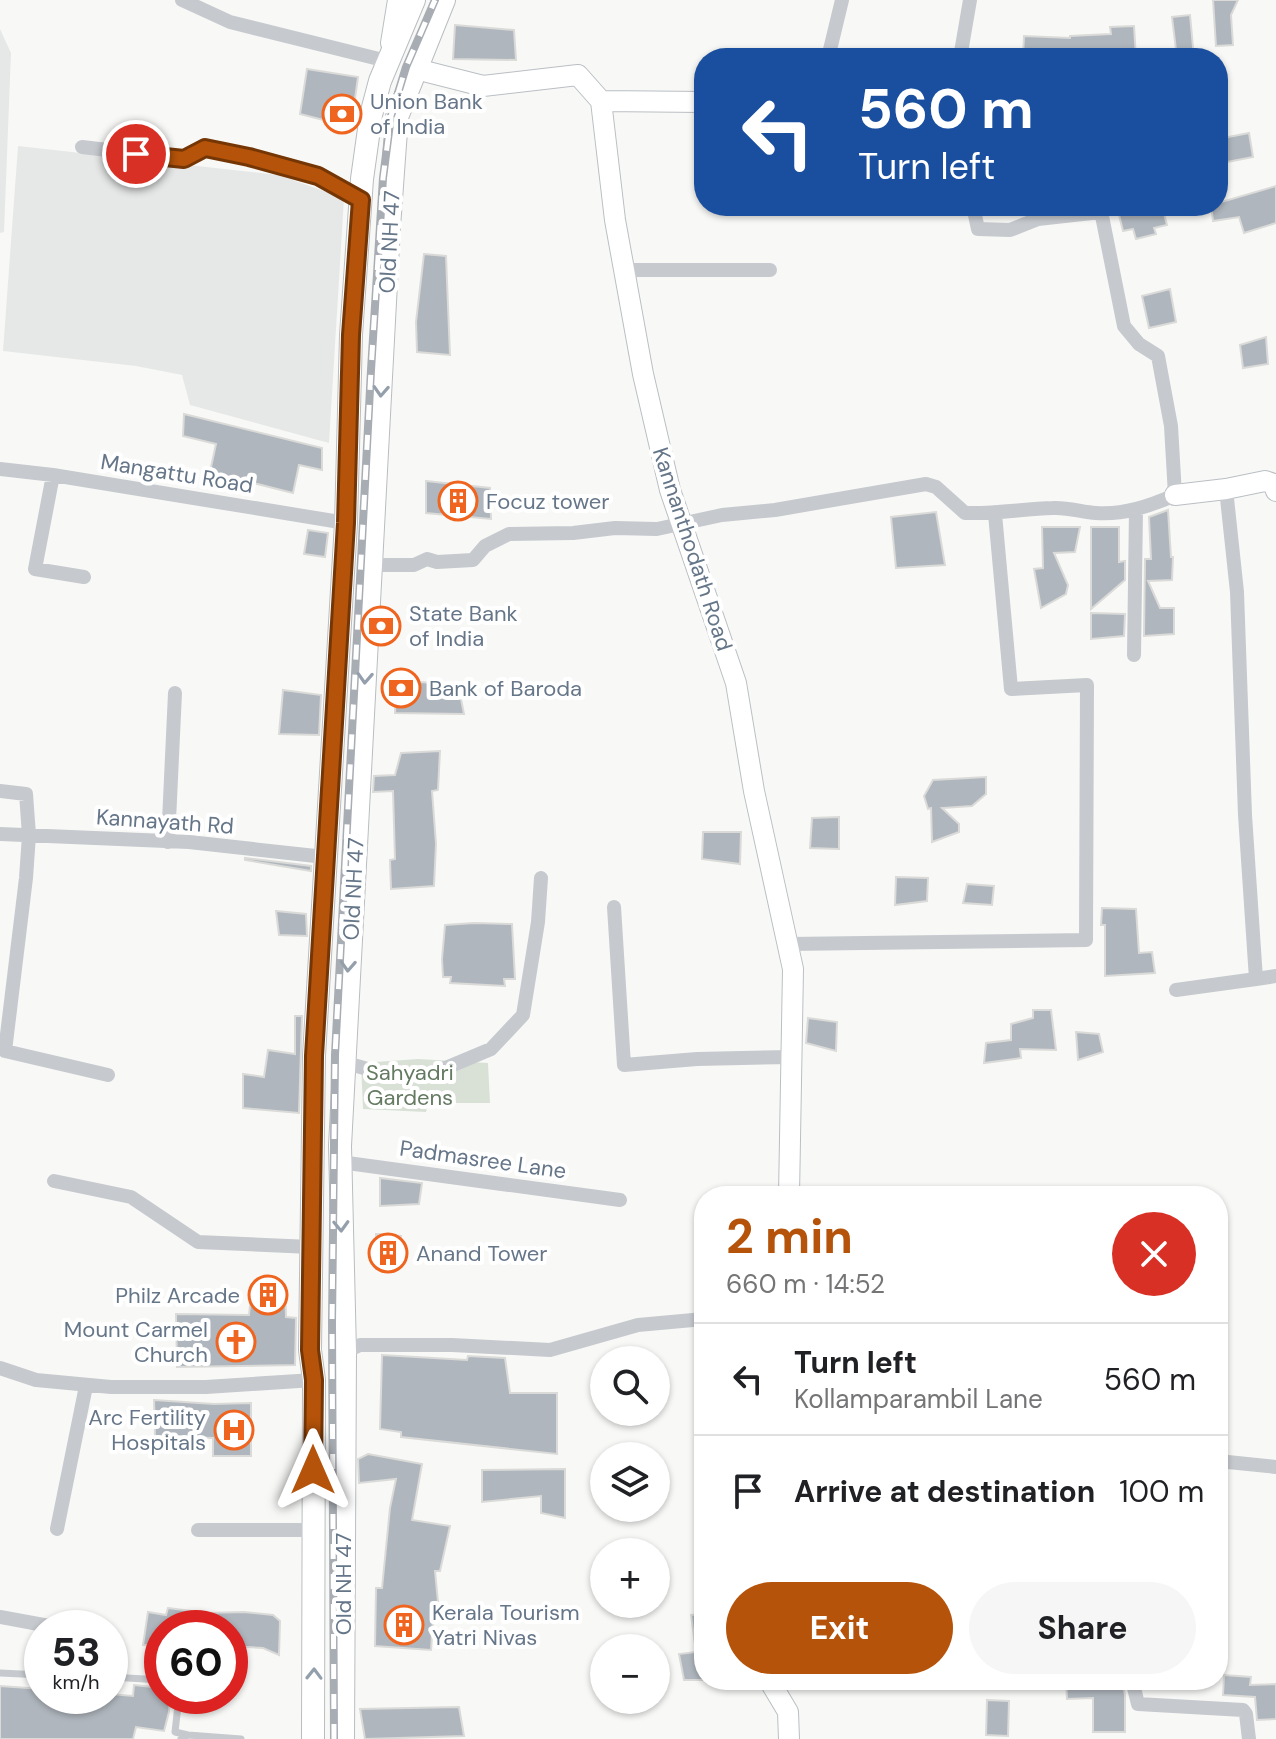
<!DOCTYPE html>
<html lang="en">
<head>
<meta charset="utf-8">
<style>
	:root { --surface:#fff; --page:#f6f6f6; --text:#202124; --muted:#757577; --line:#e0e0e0; --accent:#b45309 }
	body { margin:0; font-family:"DM Sans",sans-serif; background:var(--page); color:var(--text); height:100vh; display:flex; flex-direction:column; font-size:30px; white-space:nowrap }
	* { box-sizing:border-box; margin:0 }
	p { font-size:26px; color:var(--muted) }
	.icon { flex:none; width:44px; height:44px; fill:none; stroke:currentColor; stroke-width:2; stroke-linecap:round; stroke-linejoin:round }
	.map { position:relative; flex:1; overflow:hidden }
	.drawer { position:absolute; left:694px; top:1186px; width:534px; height:504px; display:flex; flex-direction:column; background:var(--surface); border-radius:32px; box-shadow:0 2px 6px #0004 }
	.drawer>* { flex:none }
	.banner { position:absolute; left:694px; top:48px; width:534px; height:168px; border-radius:32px; box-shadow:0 2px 6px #0004; background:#1a4fa0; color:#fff; overflow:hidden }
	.fabs { position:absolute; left:590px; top:1346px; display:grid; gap:16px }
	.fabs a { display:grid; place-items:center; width:80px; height:80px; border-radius:50%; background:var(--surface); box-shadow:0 2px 6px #0004; font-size:40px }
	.speed { position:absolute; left:24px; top:1610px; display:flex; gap:16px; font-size:40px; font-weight:700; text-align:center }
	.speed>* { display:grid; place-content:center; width:104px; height:104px; border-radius:50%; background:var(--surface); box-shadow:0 2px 6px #0004; line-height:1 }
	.speed small { font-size:20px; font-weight:400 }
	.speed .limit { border:12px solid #d22; background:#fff; color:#111 }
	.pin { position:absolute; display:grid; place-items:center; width:68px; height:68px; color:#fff; margin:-34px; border:4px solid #fff; border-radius:50%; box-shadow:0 2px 8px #0007 }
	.me { position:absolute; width:88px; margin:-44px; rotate:0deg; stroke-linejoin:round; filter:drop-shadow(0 0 6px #0008) }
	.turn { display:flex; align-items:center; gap:28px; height:168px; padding:0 32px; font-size:36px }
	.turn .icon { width:104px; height:104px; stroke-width:2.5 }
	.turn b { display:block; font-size:56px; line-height:68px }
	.round { display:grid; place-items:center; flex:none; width:84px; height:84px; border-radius:42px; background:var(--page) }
	.headline { display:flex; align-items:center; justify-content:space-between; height:136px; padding:0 32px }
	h1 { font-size:48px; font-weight:700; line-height:60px; color:var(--accent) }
	.primary-button { display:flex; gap:16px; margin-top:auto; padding:16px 32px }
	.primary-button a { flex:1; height:92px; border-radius:48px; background:var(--accent); color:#fff; font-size:32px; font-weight:700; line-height:92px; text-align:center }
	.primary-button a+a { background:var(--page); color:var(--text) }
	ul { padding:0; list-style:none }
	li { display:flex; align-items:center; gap:24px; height:112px; padding:0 32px; border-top:2px solid var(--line) }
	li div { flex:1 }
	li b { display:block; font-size:30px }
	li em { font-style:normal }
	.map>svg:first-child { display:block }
	.built { fill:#e6e8e7 }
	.green { fill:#d9e1d7 }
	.building { fill:#afb6bd; stroke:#dadad8; stroke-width:2 }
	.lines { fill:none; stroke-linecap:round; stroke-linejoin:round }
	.secondary-casing { stroke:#babfc4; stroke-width:22 }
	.primary-casing { stroke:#b9bdc1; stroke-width:24 }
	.lane { stroke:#c6c9ce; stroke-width:7 }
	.street { stroke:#c6c9ce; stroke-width:14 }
	.secondary { stroke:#fff; stroke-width:20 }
	.primary { stroke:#fff; stroke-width:22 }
	.rail-casing { stroke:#a8adb4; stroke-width:8 }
	.rail { stroke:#fff; stroke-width:5; stroke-dasharray:15; stroke-linecap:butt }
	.oneway { stroke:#949fac }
	.route-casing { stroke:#753606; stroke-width:20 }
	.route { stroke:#b45309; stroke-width:14 }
	.labels { text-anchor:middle; stroke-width:8; stroke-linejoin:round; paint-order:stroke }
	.poi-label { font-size:22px; fill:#667689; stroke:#fff; text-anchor:start }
	.street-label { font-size:22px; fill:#667689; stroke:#fff }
	.park-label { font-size:22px; fill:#647a61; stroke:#fff }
</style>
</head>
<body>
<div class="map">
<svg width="1276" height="1739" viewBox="0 0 1276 1739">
	<rect width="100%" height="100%" fill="#f8f9f6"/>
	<path class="built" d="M0 29 11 53 4 232 0 233Z
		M18 146 278 175 344 198 329 443 190 405 182 375 136 366 3 351Z"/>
	<path class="green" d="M418 1059 488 1063 490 1103H428L426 1112 363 1109 361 1063Z"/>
	<path class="building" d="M1213 0H1238L1231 15 1233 45 1216 46Z
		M1190 15 1194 58H1177L1172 17Z
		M455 25 514 30 516 60 453 59Z
		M1134 26 1136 58H1023L1024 36 1070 38V36L1111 34 1110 27Z
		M307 69 358 77 351 127 300 114Z
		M1249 133 1253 157 1222 163 1218 139Z
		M1276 186V223L1244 233 1239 217 1213 221 1211 206H1218V203Z
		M1128 206H1162L1167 225 1154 228 1156 234 1136 239 1133 229 1123 231 1119 215 1129 213Z
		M424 254 446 256 450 355 417 352 416 322Z
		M1170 289 1176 322 1149 328 1142 296Z
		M1266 337 1268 364 1243 368 1240 345Z
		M184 414 322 448V470L299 465 293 493 210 472 216 444 183 436Z
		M426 481 490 488 491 519 426 513Z
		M1168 510 1171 557H1173L1172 580 1148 581 1160 608H1174V634L1144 636 1145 559H1151L1149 517Z
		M936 512 945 565 896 568 891 517Z
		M1042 527H1080L1075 552 1054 553 1068 585 1066 594 1041 608 1034 569 1043 568Z
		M1091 527H1119V562L1125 561V580L1091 609Z
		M308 530 328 533 325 557 304 554Z
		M1091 613 1125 614 1124 636 1091 639Z
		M396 681 458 684 464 714 395 713Z
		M283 690 321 695 319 735 279 734Z
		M440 751 438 790 432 791 436 844 434 886 391 889 390 860 395 859 393 791 373 792 374 776 395 775 401 753Z
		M986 777V794L972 806 942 808 959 824V832L932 842 931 808 928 809 924 796 933 780Z
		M839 817V849L810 848 812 818Z
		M703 832H741L740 864 702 859Z
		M245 858 311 866V871L245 860Z
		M896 877 928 878 927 901 895 905Z
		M967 884 994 886 992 905 963 903Z
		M1102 908 1136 909 1139 953 1152 952 1155 973 1105 976V925H1101Z
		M276 911 306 914 307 936 279 935Z
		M474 923 512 924 515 979H504L505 986 450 983 451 977H443L442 959 445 925Z
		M1033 1010H1051L1056 1050 1020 1049 1021 1058 984 1063 986 1043 1011 1040V1024L1033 1018Z
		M295 1016H302L299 1113 243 1108V1074L264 1077 268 1050 295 1054Z
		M808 1018 837 1022 836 1051 806 1043Z
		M1076 1032 1099 1034 1103 1052 1078 1060Z
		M380 1178 422 1183 419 1204 380 1206Z
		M376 1234 401 1236 398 1270 376 1269Z
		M252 1286H285L286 1317 296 1318 295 1365 177 1367 176 1314 249 1315Z
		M382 1355 467 1360 468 1356 505 1358 510 1393H557V1454L401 1437V1432L380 1429Z
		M154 1400 214 1404 251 1403V1456H213V1438L155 1436Z
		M368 1454 422 1464 412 1520 450 1526 440 1571H435L438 1602 434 1604 431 1650 375 1646 376 1588H382L390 1508 396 1479 359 1483 358 1459Z
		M565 1469V1518L541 1513V1496L482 1502V1470Z
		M168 1608 207 1613 244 1612 273 1615 280 1621 279 1655 263 1648 230 1646V1628H162V1646L143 1645 148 1612 166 1615Z
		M704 1614V1680H684L679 1654 696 1652 691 1615Z
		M1224 1675 1251 1677 1250 1685 1276 1684V1719L1257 1720 1255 1697 1223 1695Z
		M1066 1680H1122L1125 1695V1732H1093V1698L1067 1699Z
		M134 1685 162 1688V1696H170L169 1712 164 1731 136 1727 133 1739H0V1686L42 1689V1696H110V1694L133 1696Z
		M987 1700 1009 1701 1008 1736 986 1735Z
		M459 1707 464 1736 365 1739 360 1709Z"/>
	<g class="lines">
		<defs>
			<path id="secondary" d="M391 43 398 0
				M416 69 483 86 578 75 601 101 615 220 643 374 670 490 736 683 754 791 793 969 789 1196
				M601 101 704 102
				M1175 495 1226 489 1265 481 1274 484 1276 491
				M769 1680 788 1712 789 1739"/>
			<path id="primary" d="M313 1739 314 1380 310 1350 314 1056 346 523 351 335 362 179 371 115 380 81 414 0
				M343 1739 345 1352 340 1146 389 227 397 117 444 0"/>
		</defs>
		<use href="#secondary" class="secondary-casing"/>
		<use href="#primary" class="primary-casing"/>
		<path class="lane" d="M0 1673 42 1675
			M110 1677 162 1680
			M179 1696 175 1732 188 1735
			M181 1739 188 1735 241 1739"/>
		<path class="street" d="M182 0 230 22 387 61
			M828 58 842 0
			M960 58 970 0
			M82 147 184 159 205 148 280 163 318 176 361 200
			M973 206 978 229 1010 230 1038 219 1101 212
			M624 270H770
			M0 469 53 475 346 523
			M53 475 35 569 84 577
			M1226 489 1237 592 1245 815 1256 979 1276 976
			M372 565H414L427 559 437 562 473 560 485 546 509 534 573 533 615 528 657 529 722 515 775 510 926 484 936 487 965 513C995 514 1023 509 1053 508 1067 507 1082 512 1096 513 1124 515 1150 506 1175 495L1171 426 1158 356 1139 344 1124 326 1100 206
			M1134 655 1136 509
			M0 791 26 794 29 835 26 878 5 1051 108 1075
			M0 834 189 842 325 857
			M168 842 175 693
			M614 907 624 1065 697 1059 791 1057
			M788 944 1086 940 1087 685 1011 689 995 514
			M1176 990 1256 979
			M343 1062 385 1074 429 1075 491 1049 523 1015 538 922 541 878
			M340 1162 620 1200
			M54 1181 131 1197 198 1242 311 1247
			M345 1352 360 1345H452L550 1350 638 1325 704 1319
			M0 1368 36 1380 111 1387H206L314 1380
			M1218 1461 1276 1467
			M57 1529 86 1386
			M198 1530H313
			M0 1617 60 1628
			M1132 1680 1138 1704 1243 1710 1246 1714 1249 1739"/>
		<use href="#secondary" class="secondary"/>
		<use href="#primary" class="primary"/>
		<defs>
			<path id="rail" d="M334 1739 332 1323 335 1055 371 370 383 178 391 116 406 67 435 0"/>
		</defs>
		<use href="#rail" class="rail-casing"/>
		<use href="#rail" class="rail"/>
	</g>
	<defs><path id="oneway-chevron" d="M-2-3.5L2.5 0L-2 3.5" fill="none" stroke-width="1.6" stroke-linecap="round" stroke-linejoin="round" transform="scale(2)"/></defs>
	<g class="oneway">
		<use href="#oneway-chevron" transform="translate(381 391) rotate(93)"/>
		<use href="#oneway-chevron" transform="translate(365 678) rotate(93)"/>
		<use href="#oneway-chevron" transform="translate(348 966) rotate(93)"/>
		<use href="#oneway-chevron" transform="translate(341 1226) rotate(88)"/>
		<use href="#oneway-chevron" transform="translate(314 1674) rotate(-89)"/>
	</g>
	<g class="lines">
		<defs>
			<path id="route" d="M136 154 184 159 205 148 249 157 318 176 361 200 351 335 346 523 314 1056 310 1350 314 1380 313 1470"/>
		</defs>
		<use href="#route" class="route-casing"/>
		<use href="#route" class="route"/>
	</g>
	<defs>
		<symbol id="bank-ring" viewBox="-11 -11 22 22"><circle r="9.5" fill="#fff" stroke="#ef651f" stroke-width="1.5"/><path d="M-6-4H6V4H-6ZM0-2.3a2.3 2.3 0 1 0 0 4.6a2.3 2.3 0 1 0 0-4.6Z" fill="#ef651f"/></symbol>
		<symbol id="building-ring" viewBox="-11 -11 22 22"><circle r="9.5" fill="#fff" stroke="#ef651f" stroke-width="1.5"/><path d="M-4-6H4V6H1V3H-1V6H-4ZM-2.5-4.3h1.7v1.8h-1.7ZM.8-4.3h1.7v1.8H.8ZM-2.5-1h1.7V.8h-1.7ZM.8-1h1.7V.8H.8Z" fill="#ef651f"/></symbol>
		<symbol id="church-ring" viewBox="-11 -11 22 22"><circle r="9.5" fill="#fff" stroke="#ef651f" stroke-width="1.5"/><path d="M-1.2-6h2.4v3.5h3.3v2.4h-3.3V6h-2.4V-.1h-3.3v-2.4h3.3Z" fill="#ef651f"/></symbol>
		<symbol id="hospital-ring" viewBox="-11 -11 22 22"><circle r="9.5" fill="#fff" stroke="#ef651f" stroke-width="1.5"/><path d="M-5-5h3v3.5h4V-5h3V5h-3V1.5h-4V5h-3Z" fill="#ef651f"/></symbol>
	</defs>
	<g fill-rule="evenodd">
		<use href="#bank-ring" x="320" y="92" width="44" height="44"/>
		<use href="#building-ring" x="436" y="479" width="44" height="44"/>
		<use href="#bank-ring" x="359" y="604" width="44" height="44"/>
		<use href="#bank-ring" x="379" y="666" width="44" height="44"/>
		<use href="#building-ring" x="366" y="1231" width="44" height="44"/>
		<use href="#building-ring" x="246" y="1273" width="44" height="44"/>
		<use href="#church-ring" x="214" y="1320" width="44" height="44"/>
		<use href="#hospital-ring" x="212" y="1408" width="44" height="44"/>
		<use href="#building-ring" x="382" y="1603" width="44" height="44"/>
	</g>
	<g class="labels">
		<g class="poi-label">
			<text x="370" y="109">Union Bank<tspan x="370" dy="25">of India</tspan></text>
			<text x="486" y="509">Focuz tower</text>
			<text x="409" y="621">State Bank<tspan x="409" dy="25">of India</tspan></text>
			<text x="429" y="696">Bank of Baroda</text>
			<text x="416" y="1261">Anand Tower</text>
			<text x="240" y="1303" text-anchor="end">Philz Arcade</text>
			<text x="208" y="1337" text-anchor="end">Mount Carmel<tspan x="208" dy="25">Church</tspan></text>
			<text x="206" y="1425" text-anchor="end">Arc Fertility<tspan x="206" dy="25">Hospitals</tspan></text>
			<text x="432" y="1620">Kerala Tourism<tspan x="432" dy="25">Yatri Nivas</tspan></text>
		</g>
		<g class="street-label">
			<text transform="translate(389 242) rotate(-87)" y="8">Old NH 47</text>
			<text transform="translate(177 473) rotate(9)" y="8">Mangattu Road</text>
			<text transform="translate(693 549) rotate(72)" y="8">Kannanthodath Road</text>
			<text transform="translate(165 821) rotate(4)" y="8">Kannayath Rd</text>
			<text transform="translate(353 889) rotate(-87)" y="8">Old NH 47</text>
			<text transform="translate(483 1159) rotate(8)" y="8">Padmasree Lane</text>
			<text transform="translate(343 1584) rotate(-90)" y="8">Old NH 47</text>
		</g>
		<g class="park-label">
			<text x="410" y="1080">Sahyadri<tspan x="410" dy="25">Gardens</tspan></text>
		</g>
	</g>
</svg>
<div class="fabs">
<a><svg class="icon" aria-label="search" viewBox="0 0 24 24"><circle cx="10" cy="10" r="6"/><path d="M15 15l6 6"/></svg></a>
<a><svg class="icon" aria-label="layers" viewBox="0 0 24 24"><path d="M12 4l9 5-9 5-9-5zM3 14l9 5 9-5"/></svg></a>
<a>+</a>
<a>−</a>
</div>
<div class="speed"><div>53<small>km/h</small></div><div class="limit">60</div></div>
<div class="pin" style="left:136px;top:154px;background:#d93025"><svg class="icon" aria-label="arrive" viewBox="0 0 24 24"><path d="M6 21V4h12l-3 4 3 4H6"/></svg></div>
<svg class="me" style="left:313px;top:1470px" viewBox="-20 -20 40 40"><path d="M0-17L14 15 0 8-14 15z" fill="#b45309" stroke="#fff" stroke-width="4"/></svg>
<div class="banner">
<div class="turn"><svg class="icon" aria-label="left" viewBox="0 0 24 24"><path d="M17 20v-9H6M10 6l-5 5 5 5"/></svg><div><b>560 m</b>Turn left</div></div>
</div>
<section class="drawer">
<div class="headline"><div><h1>2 min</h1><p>660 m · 14:52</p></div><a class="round" style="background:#d93025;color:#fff"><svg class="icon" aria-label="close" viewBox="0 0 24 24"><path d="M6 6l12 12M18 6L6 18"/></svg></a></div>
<ul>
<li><svg class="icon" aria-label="left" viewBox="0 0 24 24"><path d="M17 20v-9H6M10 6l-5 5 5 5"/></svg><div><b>Turn left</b><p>Kollamparambil Lane</p></div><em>560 m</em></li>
<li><svg class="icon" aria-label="arrive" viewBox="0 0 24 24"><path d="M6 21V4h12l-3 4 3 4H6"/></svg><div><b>Arrive at destination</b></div><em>100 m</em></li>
</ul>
<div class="primary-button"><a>Exit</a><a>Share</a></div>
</section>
</div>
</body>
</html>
